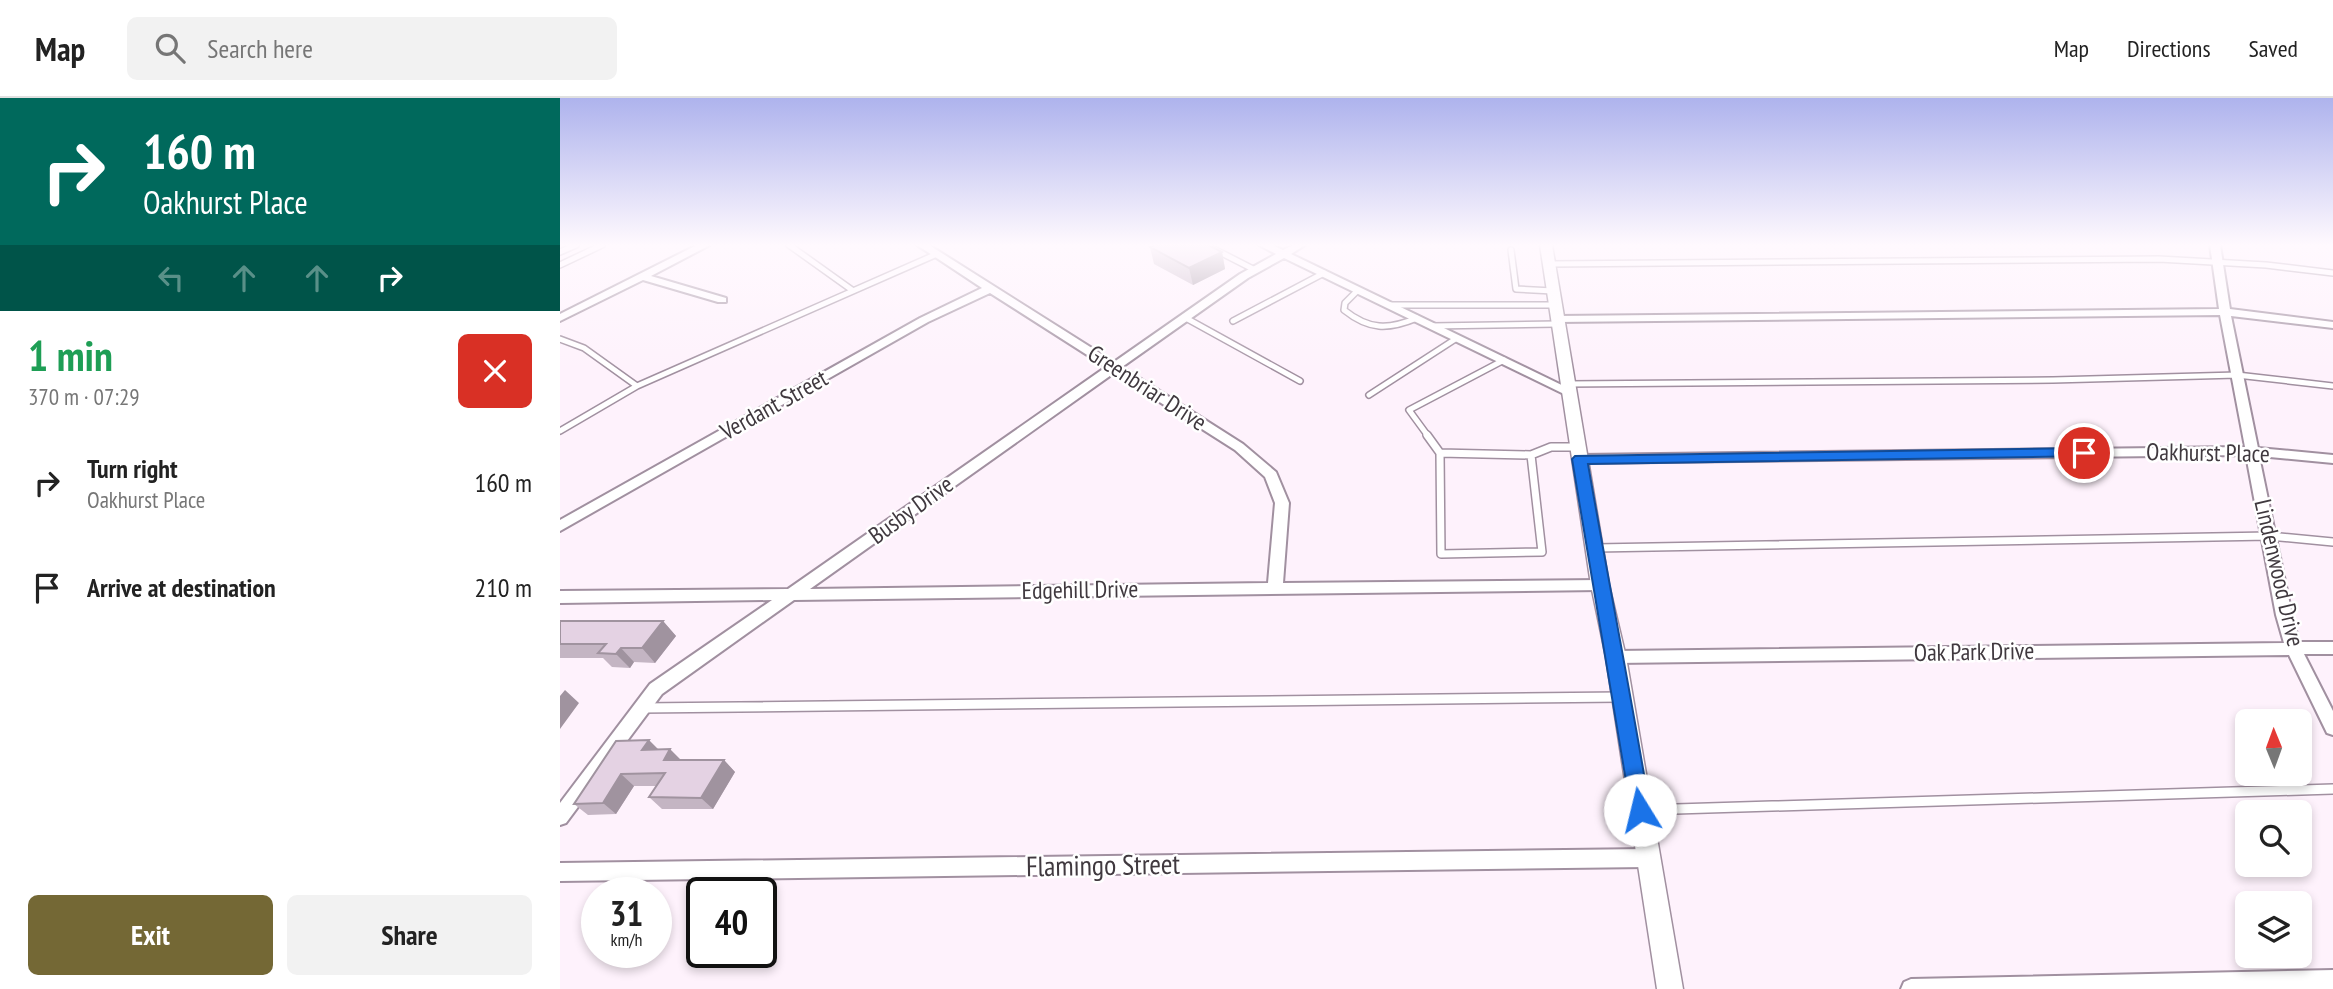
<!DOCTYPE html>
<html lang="en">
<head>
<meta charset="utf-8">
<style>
	:root { --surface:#fff; --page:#f2f2f2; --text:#222; --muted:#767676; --line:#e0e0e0; --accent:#746835 }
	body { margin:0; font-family:"PT Sans Narrow",sans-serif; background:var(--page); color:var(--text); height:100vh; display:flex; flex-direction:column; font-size:26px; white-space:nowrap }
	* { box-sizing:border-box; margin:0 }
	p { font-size:23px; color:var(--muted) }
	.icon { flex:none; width:38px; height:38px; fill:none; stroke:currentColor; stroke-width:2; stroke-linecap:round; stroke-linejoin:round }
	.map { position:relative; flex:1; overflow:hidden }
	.side { display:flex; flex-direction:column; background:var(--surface); width:560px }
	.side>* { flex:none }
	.banner { background:#00695c; color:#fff; overflow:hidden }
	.needle { width:46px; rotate:359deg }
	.buttons { position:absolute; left:1675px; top:611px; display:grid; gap:14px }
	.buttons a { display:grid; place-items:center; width:77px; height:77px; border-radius:10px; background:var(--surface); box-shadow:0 4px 10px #0003; font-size:35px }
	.speed { position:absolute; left:21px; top:779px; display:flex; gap:14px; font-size:35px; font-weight:700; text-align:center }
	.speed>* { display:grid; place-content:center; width:91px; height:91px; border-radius:50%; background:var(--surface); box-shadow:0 4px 10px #0003; line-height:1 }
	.speed small { font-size:18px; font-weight:400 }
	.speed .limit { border:4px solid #111; border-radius:10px; background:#fff; color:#111 }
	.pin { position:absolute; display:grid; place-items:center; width:60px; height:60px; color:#fff; margin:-30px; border:4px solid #fff; border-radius:50%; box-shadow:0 2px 7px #0007 }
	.me { position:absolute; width:77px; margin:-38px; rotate:351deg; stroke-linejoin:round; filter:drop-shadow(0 0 5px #0008) }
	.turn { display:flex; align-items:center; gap:24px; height:147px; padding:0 28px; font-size:32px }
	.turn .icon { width:91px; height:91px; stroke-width:2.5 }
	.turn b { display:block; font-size:49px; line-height:60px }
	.lanes { display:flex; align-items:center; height:66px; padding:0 28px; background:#0003; justify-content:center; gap:35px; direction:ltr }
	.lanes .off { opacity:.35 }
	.round { display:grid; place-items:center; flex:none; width:74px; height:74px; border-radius:10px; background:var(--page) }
	.summary { display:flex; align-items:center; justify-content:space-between; height:119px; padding:0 28px }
	h1 { font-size:42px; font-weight:700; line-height:52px; color:#1e9e55 }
	.action { display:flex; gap:14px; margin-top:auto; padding:14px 28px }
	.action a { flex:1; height:80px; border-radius:10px; background:var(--accent); color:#fff; font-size:28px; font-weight:700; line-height:80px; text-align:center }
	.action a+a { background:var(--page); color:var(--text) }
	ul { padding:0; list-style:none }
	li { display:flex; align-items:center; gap:21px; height:105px; padding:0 28px }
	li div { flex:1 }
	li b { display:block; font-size:26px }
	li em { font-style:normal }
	header { display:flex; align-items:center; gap:42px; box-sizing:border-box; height:98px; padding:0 35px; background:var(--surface); border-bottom:2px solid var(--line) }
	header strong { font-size:33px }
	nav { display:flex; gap:38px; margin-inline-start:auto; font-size:24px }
	.search { width:490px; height:63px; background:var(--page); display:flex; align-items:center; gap:18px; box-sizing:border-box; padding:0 24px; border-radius:10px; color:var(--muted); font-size:26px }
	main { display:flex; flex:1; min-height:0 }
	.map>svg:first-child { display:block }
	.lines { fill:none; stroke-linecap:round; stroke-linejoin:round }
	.service-far2-casing { stroke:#a190a0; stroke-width:8 }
	.service-far1-casing { stroke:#a190a0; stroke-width:10 }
	.service-casing { stroke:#a190a0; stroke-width:12 }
	.minor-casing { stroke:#a190a0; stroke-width:4 }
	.tertiary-casing { stroke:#a190a0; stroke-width:3 }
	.service-far2 { stroke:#fff; stroke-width:5 }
	.service-far1 { stroke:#fff; stroke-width:7 }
	.service { stroke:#fff; stroke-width:9 }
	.minor { fill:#fff; fill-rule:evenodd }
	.tertiary { fill:#fff; fill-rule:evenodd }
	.wall { fill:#c4b5c3 }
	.shaded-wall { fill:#a0939f }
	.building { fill:#e4d2e3; stroke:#a0939f; stroke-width:2 }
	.route { fill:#1a73e8; stroke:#114b97; stroke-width:2 }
	.labels { text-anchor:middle; stroke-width:5; stroke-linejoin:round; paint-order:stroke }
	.street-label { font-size:24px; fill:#40393f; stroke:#fff }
	.near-street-label { font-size:28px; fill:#40393f; stroke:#fff }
</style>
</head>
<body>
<header>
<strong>Map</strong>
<div class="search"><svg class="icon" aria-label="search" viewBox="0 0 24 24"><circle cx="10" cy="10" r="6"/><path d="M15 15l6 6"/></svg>Search here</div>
<nav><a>Map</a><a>Directions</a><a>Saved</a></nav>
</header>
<main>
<section class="side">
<div class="banner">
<div class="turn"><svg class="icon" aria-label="right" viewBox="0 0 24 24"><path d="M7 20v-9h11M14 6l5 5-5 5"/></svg><div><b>160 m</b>Oakhurst Place</div></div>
<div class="lanes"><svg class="icon off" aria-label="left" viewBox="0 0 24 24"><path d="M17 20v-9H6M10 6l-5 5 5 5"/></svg><svg class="icon off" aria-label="ahead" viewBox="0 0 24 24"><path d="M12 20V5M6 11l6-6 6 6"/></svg><svg class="icon off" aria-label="ahead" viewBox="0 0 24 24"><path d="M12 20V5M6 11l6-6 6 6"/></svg><svg class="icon" aria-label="right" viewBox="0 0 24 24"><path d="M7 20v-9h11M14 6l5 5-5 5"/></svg></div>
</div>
<div class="summary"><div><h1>1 min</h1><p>370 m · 07:29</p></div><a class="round" style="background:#d93025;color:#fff"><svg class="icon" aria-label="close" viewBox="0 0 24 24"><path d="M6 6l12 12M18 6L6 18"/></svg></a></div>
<ul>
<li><svg class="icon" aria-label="right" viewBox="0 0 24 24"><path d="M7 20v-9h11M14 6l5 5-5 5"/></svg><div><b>Turn right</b><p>Oakhurst Place</p></div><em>160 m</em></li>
<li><svg class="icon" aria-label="arrive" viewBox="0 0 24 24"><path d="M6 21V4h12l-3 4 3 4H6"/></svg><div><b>Arrive at destination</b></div><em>210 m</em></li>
</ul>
<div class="action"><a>Exit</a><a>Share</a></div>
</section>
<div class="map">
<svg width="1773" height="891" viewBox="0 0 1773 891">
	<rect width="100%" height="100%" fill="#fef2fc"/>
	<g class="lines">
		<defs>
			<path id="service-far2" d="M229 147 292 192
				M646 147 695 172
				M951 152 956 191 993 193
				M0 154 16 147
				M989 166 1599 161 1706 167 1773 175
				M0 167 42 147
				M798 192 785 205 784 212C809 232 828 232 857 220
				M830 207H995
				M624 219 740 283
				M673 223 764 175
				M872 228 997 226
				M0 241 24 250 77 288 377 156
				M1008 286 1493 282 1677 277 1773 288
				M809 297 897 240
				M0 333 77 288
				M868 338 849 312 944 262"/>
			<path id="service-far1" d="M867 337 880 355 971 357 991 349H1018
				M880 355 881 456 982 454 971 357
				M1036 450 1709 438 1773 444"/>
			<path id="service" d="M82 610 1061 599
				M1084 712 1773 691"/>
			<path id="minor" d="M137 147H150L91 178 166 200V204H158L83 182 0 223V216Z
				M357 147H369L554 264 680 176 716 156 699 147H712L723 152 733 147H745L731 156 1014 293 1012 296H1004L724 160 688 180 562 269 683 346 716 374 729 405 723 485 1040 482 1045 483 1047 487 1045 491 1040 492 234 502 102 596 6 725 0 727V705L90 586 212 502 0 505V493L228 491 546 269 430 195 368 224 0 433V422L360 220 422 190ZM554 275 675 352 705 379 715 405 708 485 250 491Z
				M1650 147H1660L1670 211 1773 224V230L1671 218 1698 350 1773 357V365L1699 358 1732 517 1739 544H1773V556H1744L1773 613V637L1767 635 1729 557 1056 565 1050 563 1048 559 1050 555 1056 553 1724 545 1716 517 1686 357 1020 365 1014 361 1020 357 1685 349 1660 217 997 224 992 221 997 218 1659 211Z
				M1087 751 1094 754 1096 760 1094 766 1087 769 0 783V765Z
				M1773 872V891H1341L1344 884 1351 881Z"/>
			<path id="tertiary" d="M980 147H992L1049 487 1066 559 1123 891H1097L1046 559 1031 487Z"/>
		</defs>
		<use href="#service-far2" class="service-far2-casing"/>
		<use href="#service-far1" class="service-far1-casing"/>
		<use href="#service" class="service-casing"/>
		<use href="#minor" class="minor-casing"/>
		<use href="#tertiary" class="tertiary-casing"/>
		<use href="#service-far2" class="service-far2"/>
		<use href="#service-far1" class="service-far1"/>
		<use href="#service" class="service"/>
		<use href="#minor" class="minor"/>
		<use href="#tertiary" class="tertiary"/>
	</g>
	<path class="wall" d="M590 149 662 154 665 171 633 187 594 166Z
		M0 523H103L116 538 95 565 74 564 70 570 52 569 43 560H0Z
		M99 652 121 662H164L175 674 153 711H102L89 699 97 688H74L56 716 28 717 14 706Z"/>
	<path class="shaded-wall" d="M662 154 665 171 633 187 629 170Z
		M103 523 116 538 95 565 82 550Z
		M61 550 74 564 70 570 56 556Z
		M5 592 19 605 0 631V598Z
		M89 642 101 654 82 652Z
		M110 651 122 663 104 662Z
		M164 662 175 674 153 711 141 700Z
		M61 676 74 688 56 716 43 705Z"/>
	<path class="building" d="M595 147H649L662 154 629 170 590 149Z
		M0 523H103L82 550H61L56 556 38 555 46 546H0Z
		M89 642 82 652 110 651 104 662H164L141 700 89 699 105 675 61 676 43 705 14 706 56 643Z"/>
	<linearGradient id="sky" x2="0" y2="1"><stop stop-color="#aeb3ed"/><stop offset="0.54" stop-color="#fff9fe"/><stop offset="1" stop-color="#fff9fe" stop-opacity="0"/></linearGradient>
	<rect width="1773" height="272" fill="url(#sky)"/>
	<path class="route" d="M1524 350 1529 352 1531 355 1529 358 1028 366C1048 481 1071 596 1090 712L1087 719 1080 721 1072 719 1012 361 1015 358Z"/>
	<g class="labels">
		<g class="street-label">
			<text transform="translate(587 290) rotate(33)" y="8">Greenbriar Drive</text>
			<text transform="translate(214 307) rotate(-29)" y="8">Verdant Street</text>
			<text transform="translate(1648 355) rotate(1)" y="8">Oakhurst Place</text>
			<text transform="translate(351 412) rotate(-36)" y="8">Busby Drive</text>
			<text transform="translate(1719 475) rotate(77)" y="8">Lindenwood Drive</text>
			<text transform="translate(520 492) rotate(-1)" y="8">Edgehill Drive</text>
			<text transform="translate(1414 554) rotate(-1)" y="8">Oak Park Drive</text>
		</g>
		<g class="near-street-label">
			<text transform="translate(543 767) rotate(-1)" y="10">Flamingo Street</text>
		</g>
	</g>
</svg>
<div class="buttons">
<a><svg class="needle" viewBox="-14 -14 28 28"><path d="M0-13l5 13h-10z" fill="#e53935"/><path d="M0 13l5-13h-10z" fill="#767676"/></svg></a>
<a><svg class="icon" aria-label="search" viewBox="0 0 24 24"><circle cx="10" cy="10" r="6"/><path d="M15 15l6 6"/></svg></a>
<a><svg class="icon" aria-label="layers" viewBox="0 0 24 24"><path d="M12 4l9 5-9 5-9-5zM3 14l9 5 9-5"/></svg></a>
</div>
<div class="speed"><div>31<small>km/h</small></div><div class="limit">40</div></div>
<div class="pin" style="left:1524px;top:355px;background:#d93025"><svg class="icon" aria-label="arrive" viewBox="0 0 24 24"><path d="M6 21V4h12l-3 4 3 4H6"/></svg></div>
<svg class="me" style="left:1080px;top:712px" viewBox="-20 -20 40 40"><circle r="19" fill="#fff"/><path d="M0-13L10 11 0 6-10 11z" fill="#1a73e8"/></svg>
</div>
</main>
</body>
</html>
